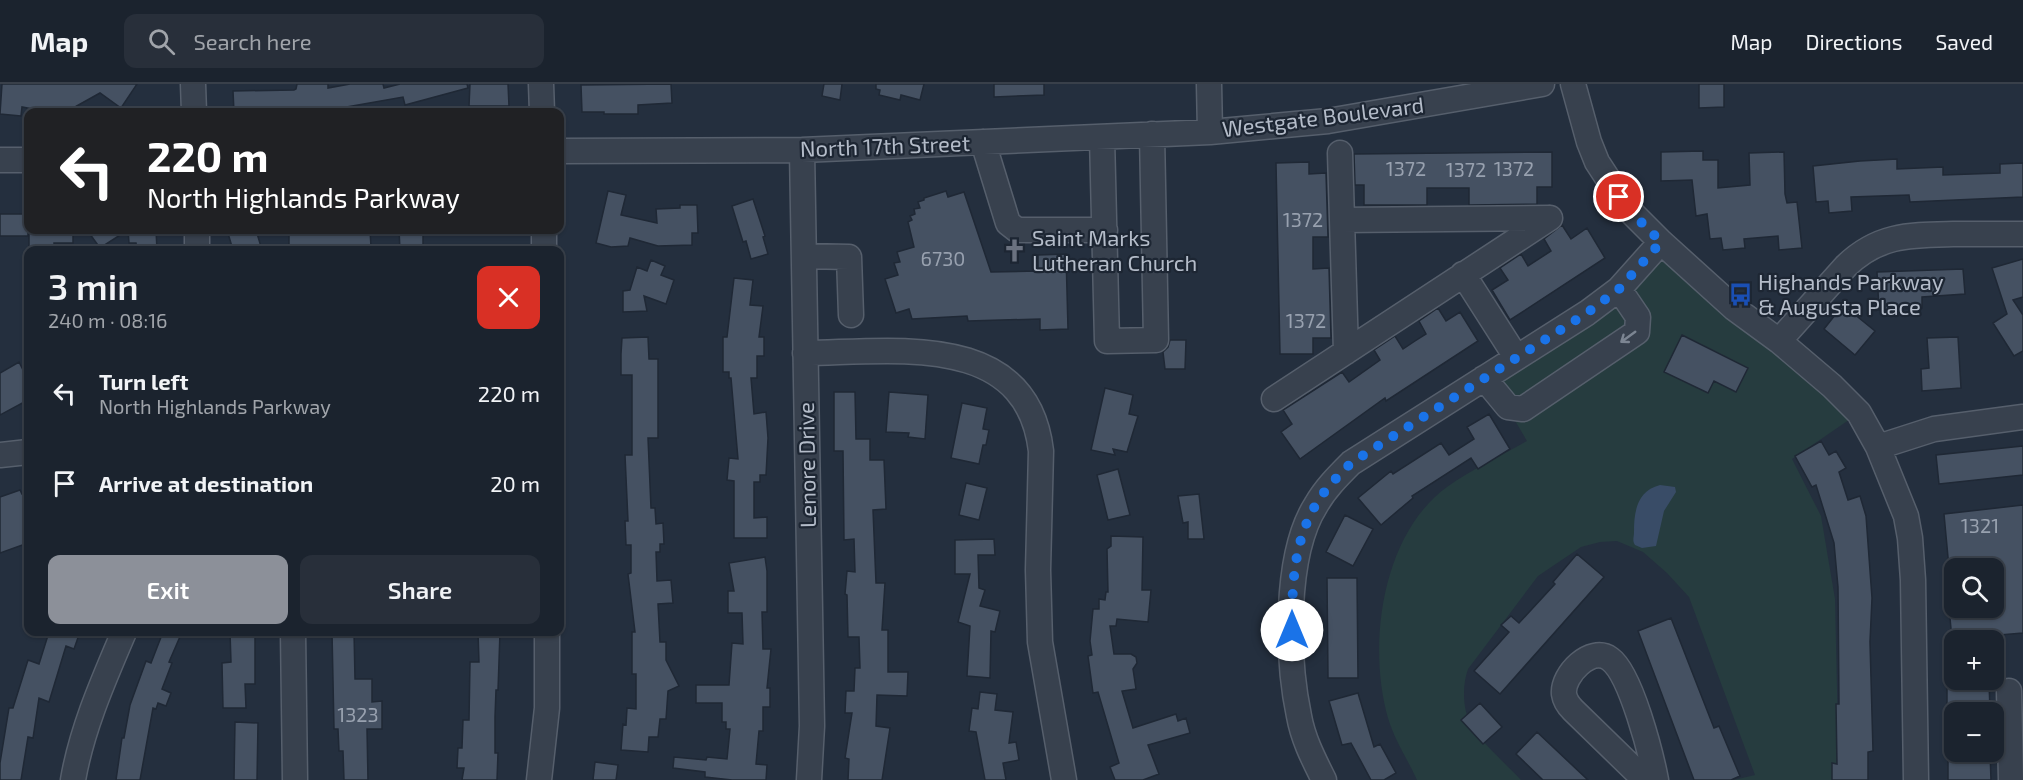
<!DOCTYPE html>
<html lang="en">
<head>
<meta charset="utf-8">
<style>
	:root { --surface:#1b232e; --page:#282f3a; --text:#f1f3f6; --muted:#a0a4aa; --line:#39404a; --accent:#8c9099 }
	body { margin:0; font-family:"Exo 2",sans-serif; background:var(--page); color:var(--text); height:100vh; display:flex; flex-direction:column; font-size:22px; white-space:nowrap }
	* { box-sizing:border-box; margin:0 }
	p { font-size:20px; color:var(--muted) }
	.icon { flex:none; width:33px; height:33px; fill:none; stroke:currentColor; stroke-width:2; stroke-linecap:round; stroke-linejoin:round }
	.map { position:relative; flex:1; overflow:hidden }
	.details { position:absolute; left:24px; top:162px; width:540px; height:390px; display:flex; flex-direction:column; background:var(--surface); border-radius:12px; box-shadow:0 2px 4px #0004,0 0 0 2px var(--line) }
	.details>* { flex:none }
	.banner { position:absolute; left:24px; top:24px; width:540px; height:126px; border-radius:12px; box-shadow:0 2px 4px #0004,0 0 0 2px var(--line); background:#202124; color:#fff; overflow:hidden }
	.fabs { position:absolute; left:1944px; top:474px; display:grid; gap:12px }
	.fabs a { display:grid; place-items:center; width:60px; height:60px; border-radius:12px; background:var(--surface); box-shadow:0 2px 4px #0004,0 0 0 2px var(--line); font-size:30px }
	.pin { position:absolute; display:grid; place-items:center; width:51px; height:51px; color:#fff; margin:-26px; border:3px solid #fff; border-radius:50%; box-shadow:0 2px 6px #0007 }
	.me { position:absolute; width:66px; margin:-33px; rotate:0deg; stroke-linejoin:round; filter:drop-shadow(0 0 4px #0008) }
	.turn { display:flex; align-items:center; gap:21px; height:126px; padding:0 24px; font-size:27px }
	.turn .icon { width:78px; height:78px; stroke-width:2.5 }
	.turn b { display:block; font-size:42px; line-height:51px }
	.round { display:grid; place-items:center; flex:none; width:63px; height:63px; border-radius:12px; background:var(--page) }
	.headline { display:flex; align-items:center; justify-content:space-between; height:102px; padding:0 24px }
	h1 { font-size:36px; font-weight:600; line-height:45px }
	.button { display:flex; gap:12px; margin-top:auto; padding:12px 24px }
	.button a { flex:1; height:69px; border-radius:12px; background:var(--accent); color:#fff; font-size:24px; font-weight:600; line-height:69px; text-align:center }
	.button a+a { background:var(--page); color:var(--text) }
	ul { padding:0; list-style:none }
	li { display:flex; align-items:center; gap:18px; height:90px; padding:0 24px }
	li div { flex:1 }
	li b { display:block; font-size:22px }
	li em { font-style:normal }
	header { display:flex; align-items:center; gap:36px; box-sizing:border-box; height:84px; padding:0 30px; background:var(--surface); border-bottom:2px solid var(--line) }
	header strong { font-size:28px }
	nav { display:flex; gap:33px; margin-inline-start:auto; font-size:21px }
	.search { width:420px; height:54px; background:var(--page); display:flex; align-items:center; gap:15px; box-sizing:border-box; padding:0 21px; border-radius:12px; color:var(--muted); font-size:22px }
	.map>svg:first-child { display:block }
	.green { fill:#263c3f }
	.water { fill:#394c67 }
	.building { fill:#455162; stroke:#1f2835; stroke-width:1.5 }
	.lines { fill:none; stroke-linecap:round; stroke-linejoin:round }
	.minor-casing { stroke:#565f6c; stroke-width:27 }
	.minor { stroke:#38414e; stroke-width:24 }
	.oneway { stroke:#7c8592 }
	.route { stroke:#1a73e8; stroke-width:10; stroke-dasharray:0 18 }
	.labels { text-anchor:middle; stroke-width:4.5; stroke-linejoin:round; paint-order:stroke }
	.number-label { font-size:20px; fill:#98a1af }
	.street-label { font-size:22px; fill:#b4bcc9; stroke:#1d2633 }
	.poi-label { font-size:22px; fill:#b4bcc9; stroke:#1d2633; text-anchor:start }
</style>
</head>
<body>
<header>
<strong>Map</strong>
<div class="search"><svg class="icon" aria-label="search" viewBox="0 0 24 24"><circle cx="10" cy="10" r="6"/><path d="M15 15l6 6"/></svg>Search here</div>
<nav><a>Map</a><a>Directions</a><a>Saved</a></nav>
</header>
<div class="map">
<svg width="2023" height="696" viewBox="0 0 2023 696">
	<rect width="100%" height="100%" fill="#242f3e"/>
	<path class="green" d="M1661 158 1859 329 1792 375 1821 432 1835 515 1839 696H1734L1755 691 1689 513 1667 489 1643 468 1617 457 1600 458 1581 463 1538 492 1468 585C1462 602 1462 628 1473 644 1483 660 1508 682 1521 696H1417C1408 676 1394 655 1388 634 1367 561 1382 450 1447 403 1472 385 1501 372 1527 357L1488 291Z"/>
	<path class="water" d="M1660 401 1675 403 1676 408 1664 427 1656 462 1642 464 1635 461C1632 456 1634 454 1634 448 1634 427 1637 407 1660 401Z"/>
	<path class="building" d="M2 0H137L121 24 100 9 66 28H48L22 23 21 32 0 30Z
		M297 0H328V4L350 0H383L384 4 400 0H467L468 4 405 21 403 13 330 26V28H309V27L234 28 233 7 294 6 296 5Z
		M470 0H508L509 22H469Z
		M671 0 672 19 638 21V30H604V28H582L581 1Z
		M824 0H842L840 16 822 12Z
		M876 0H924L920 16 901 11 900 16 879 11 880 6 876 5Z
		M994 0H1044V11L994 13Z
		M1699 0H1724V23L1699 24Z
		M1703 67V76H1718V104L1750 101 1749 69 1784 68 1785 110 1787 119 1797 118 1802 164 1779 166 1778 152 1744 155 1745 164 1723 166 1721 154 1710 155 1707 130 1696 132 1692 96 1661 97V68Z
		M1552 68V103H1537V120L1469 121V104H1427V121H1364V101H1355L1354 70Z
		M1897 75V85L1943 83V91L2000 89V80L2023 79V113L1910 118 1909 111 1851 113 1852 127 1829 129 1828 117 1816 118 1813 82 1860 77Z
		M1309 78V90L1326 89 1328 153H1313V185L1329 184 1331 254H1313V270H1280L1276 79Z
		M608 107 626 111 621 131 657 139 656 125 680 124V121H697L698 149H692V161L658 162 630 154 628 162 611 163 596 159Z
		M946 107 948 113 964 108 991 188 1038 187V171L1066 170 1068 245 1040 246V235L968 237 967 232 912 235 909 225 896 229 885 195 898 191 894 179 900 178 897 168 914 163 908 138 912 136 910 132 915 130 914 125 920 124 918 118 924 116V114Z
		M753 115 765 152 763 153 768 170 751 175 746 157 743 158 732 122Z
		M0 130H28V152H0Z
		M1562 141 1571 155 1587 144 1605 174 1510 236 1492 206 1508 196 1500 184 1521 170 1528 182 1551 167 1544 155Z
		M29 146H73V159H54V163H29Z
		M87 146H128L100 164Z
		M128 146H156L157 166H137L136 159H129Z
		M227 146H256L262 166H233Z
		M289 146H370L371 163 289 164Z
		M399 146H423V166H400Z
		M2023 175V213L2013 216 2023 231V267L2014 272 1993 239 2007 230 1992 184Z
		M651 176 665 182 661 191 674 196 666 220 644 212 647 227 623 228V207L630 206 637 183 647 187Z
		M1963 185 1965 210 1922 213V224L1879 226 1877 188Z
		M734 194 753 196 750 221 763 222 759 253H764V272H757V294H751L754 330 766 328 768 354 766 391H760V398H754V434L767 433V454H734V397L727 396 729 374 738 375 731 294H729V288H723V253H727Z
		M1843 221 1875 247 1855 271 1824 245Z
		M1438 224 1446 237 1460 228 1478 257 1386 317 1385 314 1300 375 1281 348 1292 340 1283 326 1342 288 1349 298 1380 276 1374 266 1395 252 1403 265 1415 257 1426 250 1419 237Z
		M1682 251 1748 284 1736 308 1714 297 1708 309 1664 288Z
		M648 253 649 275H658V354H648L651 424H655L656 440 663 439 664 460H660V468H656L657 497 671 496 673 519 658 520 660 558H666V576L679 602 668 607 666 635H660L658 653H649L648 668 621 666 623 640 626 641 627 624 636 625V590H632V548H635L628 490 631 489V461H626L625 437H628L625 371H632V291H621V270L622 254Z
		M1958 253 1961 304 1922 307 1921 285 1929 284 1927 254Z
		M1170 256H1186L1185 285H1165L1163 268 1168 263Z
		M19 278 28 296V316L0 331V289Z
		M1105 304 1133 311 1129 330 1138 332 1127 368 1113 365 1115 371 1091 366Z
		M834 308H855L856 355H870V376H884L886 425 873 426 876 499H885L882 546H888V588H908L907 612 877 611 876 642 890 644 882 696H848L849 675 845 674 852 629H845L846 607H854L855 584H860L859 553H848L847 511 845 510 847 487 855 488 854 455 844 456 843 367H834Z
		M889 308 928 311 925 355 908 353 909 349 886 348Z
		M962 319 987 324 983 345 989 346 986 361H983L979 380 951 374Z
		M1489 330 1510 365 1478 385 1471 374 1412 412 1413 414 1381 441 1358 414 1391 387 1393 390 1441 359 1449 371 1474 355 1467 343Z
		M1821 357 1829 371 1836 367 1846 384 1839 388 1848 416 1860 412 1866 432 1872 514 1870 558 1873 667 1868 668V696H1832V679L1837 680 1836 620H1839L1838 503 1834 459 1816 401 1812 403 1795 372Z
		M2023 362V391L1939 400 1936 371Z
		M1118 385 1130 431 1108 436 1097 391Z
		M966 399 987 404 979 436 959 431Z
		M20 406 22 410 28 408V459L0 469V413Z
		M1199 410 1204 455H1188V438L1183 439 1178 412Z
		M2023 421V549L1952 555 1949 524H1994V484H1949L1944 430Z
		M1345 431 1373 445 1353 482 1326 468Z
		M1111 452 1143 453 1142 506H1151L1148 538 1117 535 1116 542H1110L1114 570H1131L1136 573 1137 579 1133 585 1136 605 1122 607 1133 644 1176 630 1178 637 1186 634 1190 649 1148 661 1159 690 1143 696H1115L1110 683 1119 679 1098 608 1093 609 1088 572 1092 571 1090 557 1093 525H1099V515L1105 516 1106 508H1108L1107 465 1111 462Z
		M994 455 995 471H978L979 504 985 506 980 522 1000 527 995 548 991 547 990 594 967 592 970 542 958 538 970 490H955V456Z
		M1577 470 1604 493 1500 610 1474 587 1509 548 1501 541 1511 532 1519 539 1555 500 1553 498Z
		M765 473 767 487V528H762L763 565H771L767 604H770V623H763V647H759L756 680 767 681 766 696H732L705 693V688L673 684 674 673 706 676 707 673 727 675 730 645H726V638H722V619H696V601H729L732 559 743 560 742 529H728V507H734L729 479Z
		M1327 494H1357L1358 594H1328Z
		M1671 534 1714 644 1719 642 1740 692 1731 696H1694L1638 547Z
		M49 548H80L74 565 66 562 49 618 39 614 33 654 28 653 21 696H0V679L9 624H13L28 576 39 580Z
		M163 548H182L169 578 172 579 162 605 171 609 166 622 158 619 156 625 153 624 140 696H116L122 654H124L130 621 146 577 151 579Z
		M230 548H255V600H245L246 624H223L222 579 231 578Z
		M332 548H354L355 595H372V618L382 617V645H367L368 696H344L343 667H339L338 645H334Z
		M478 548H500L498 606H496L495 633V669H498L497 696H462L464 684H457L458 664H462L463 636H469L470 578H479Z
		M1947 596H1989L1990 628H1947Z
		M980 608 997 610 995 626 1013 628 1009 659 1016 658 1019 676 1003 679 1006 696H985L976 648 969 647 972 624 978 625Z
		M1358 609 1374 663 1380 660 1396 689 1384 696H1371L1351 659 1342 661 1329 617Z
		M1480 619 1502 643 1483 660 1461 636Z
		M235 638 258 639 257 696H234Z
		M1537 648 1588 696H1543L1516 670Z
		M1948 668H1990L1991 696H1948Z
		M595 678 618 681 616 696H593Z"/>
	<g class="lines">
		<defs>
			<path id="minor" d="M193 0 194 28
				M541 0 542 28
				M1209 0 1210 48
				M1573 0 1589 58 1597 78 1627 124 1661 158 1734 224 1779 257 1832 302 1859 329 1878 363 1906 432 1910 454 1913 496 1916 696
				M1102 53 1107 257 1156 256 1152 50
				M983 58 1008 139 1017 146H1105
				M802 66 812 642 809 696
				M560 67 802 66 1210 48 1328 37 1542 0
				M1340 69 1346 268
				M0 76H28
				M1342 136 1549 134
				M197 146V166
				M544 146V166
				M804 172 849 173 851 231
				M1463 190 1516 273
				M1779 257 1846 182C1879 150 1911 151 1953 150 1977 150 2000 150 2023 150
				M805 269C893 268 1027 246 1041 367L1038 486 1040 558 1064 696
				M1484 294 1508 323 1523 325 1637 248 1638 233 1619 205
				M1274 315 1550 134
				M1878 363 1934 345 2023 333
				M0 371 28 368
				M293 548 295 696
				M2009 607 2011 696
				M73 696C82 644 104 595 124 548
				M539 696 547 624V548
				M1324 696C1314 676 1303 655 1299 632 1287 575 1284 471 1316 421 1325 405 1338 392 1351 379L1587 229 1619 205 1661 158
				M1645 696 1573 626C1569 622 1565 617 1564 610 1562 591 1591 561 1610 575 1631 590 1651 670 1656 696"/>
		</defs>
		<use href="#minor" class="minor-casing"/>
		<use href="#minor" class="minor"/>
	</g>
	<defs><path id="oneway-shaft" d="M-6 0H5M1.5-3L5.5 0L1.5 3" fill="none" stroke-width="1.6" stroke-linecap="round" stroke-linejoin="round" transform="scale(1.5)"/></defs>
	<use class="oneway" href="#oneway-shaft" transform="translate(1628 253) rotate(144)"/>
	<g class="lines">
		<path class="route" d="M1292 546C1292 504 1293 460 1315 422 1324 406 1338 392 1351 379L1587 229 1619 205 1661 158 1627 124 1619 113"/>
	</g>
	<defs>
		<symbol id="church-bare" viewBox="-9 -9 18 18"><path d="M-1.2-6h2.4v3.5h3.3v2.4h-3.3V6h-2.4V-.1h-3.3v-2.4h3.3Z" fill="#6b7280" stroke="#1d2633" stroke-width="2.5" paint-order="stroke"/></symbol>
		<symbol id="bus-bare" viewBox="-9 -9 18 18"><path d="M-5-6H5V4H4V6H2V4H-2V6H-4V4H-5ZM-3.5-4V0h7V-4ZM-3.5 1.2v1.5H-2V1.2ZM2 1.2v1.5H3.5V1.2Z" fill="#1a4fb4" stroke="#1d2633" stroke-width="2.5" paint-order="stroke"/></symbol>
	</defs>
	<g fill-rule="evenodd">
		<use href="#church-bare" x="998" y="150" width="33" height="33"/>
		<use href="#bus-bare" x="1724" y="194" width="33" height="33"/>
	</g>
	<g class="labels">
		<g class="number-label">
			<text x="1406" y="92">1372</text>
			<text x="1514" y="92">1372</text>
			<text x="1466" y="93">1372</text>
			<text x="1303" y="143">1372</text>
			<text x="943" y="182">6730</text>
			<text x="1306" y="244">1372</text>
			<text x="1980" y="449">1321</text>
			<text x="358" y="638">1323</text>
		</g>
		<g class="street-label">
			<text transform="translate(1323 33) rotate(-7)" y="8">Westgate Boulevard</text>
			<text transform="translate(885 62) rotate(-2)" y="8">North 17th Street</text>
			<text transform="translate(807 381) rotate(-91)" y="8">Lenore Drive</text>
		</g>
		<g class="poi-label">
			<text x="1032" y="162">Saint Marks<tspan x="1032" dy="25">Lutheran Church</tspan></text>
			<text x="1758" y="206">Highands Parkway<tspan x="1758" dy="25">&amp; Augusta Place</tspan></text>
		</g>
	</g>
</svg>
<div class="fabs">
<a><svg class="icon" aria-label="search" viewBox="0 0 24 24"><circle cx="10" cy="10" r="6"/><path d="M15 15l6 6"/></svg></a>
<a>+</a>
<a>−</a>
</div>
<div class="pin" style="left:1619px;top:113px;background:#d93025"><svg class="icon" aria-label="arrive" viewBox="0 0 24 24"><path d="M6 21V4h12l-3 4 3 4H6"/></svg></div>
<svg class="me" style="left:1292px;top:546px" viewBox="-20 -20 40 40"><circle r="19" fill="#fff"/><path d="M0-13L10 11 0 6-10 11z" fill="#1a73e8"/></svg>
<div class="banner">
<div class="turn"><svg class="icon" aria-label="left" viewBox="0 0 24 24"><path d="M17 20v-9H6M10 6l-5 5 5 5"/></svg><div><b>220 m</b>North Highlands Parkway</div></div>
</div>
<section class="details">
<div class="headline"><div><h1>3 min</h1><p>240 m · 08:16</p></div><a class="round" style="background:#d93025;color:#fff"><svg class="icon" aria-label="close" viewBox="0 0 24 24"><path d="M6 6l12 12M18 6L6 18"/></svg></a></div>
<ul>
<li><svg class="icon" aria-label="left" viewBox="0 0 24 24"><path d="M17 20v-9H6M10 6l-5 5 5 5"/></svg><div><b>Turn left</b><p>North Highlands Parkway</p></div><em>220 m</em></li>
<li><svg class="icon" aria-label="arrive" viewBox="0 0 24 24"><path d="M6 21V4h12l-3 4 3 4H6"/></svg><div><b>Arrive at destination</b></div><em>20 m</em></li>
</ul>
<div class="button"><a>Exit</a><a>Share</a></div>
</section>
</div>
</body>
</html>
